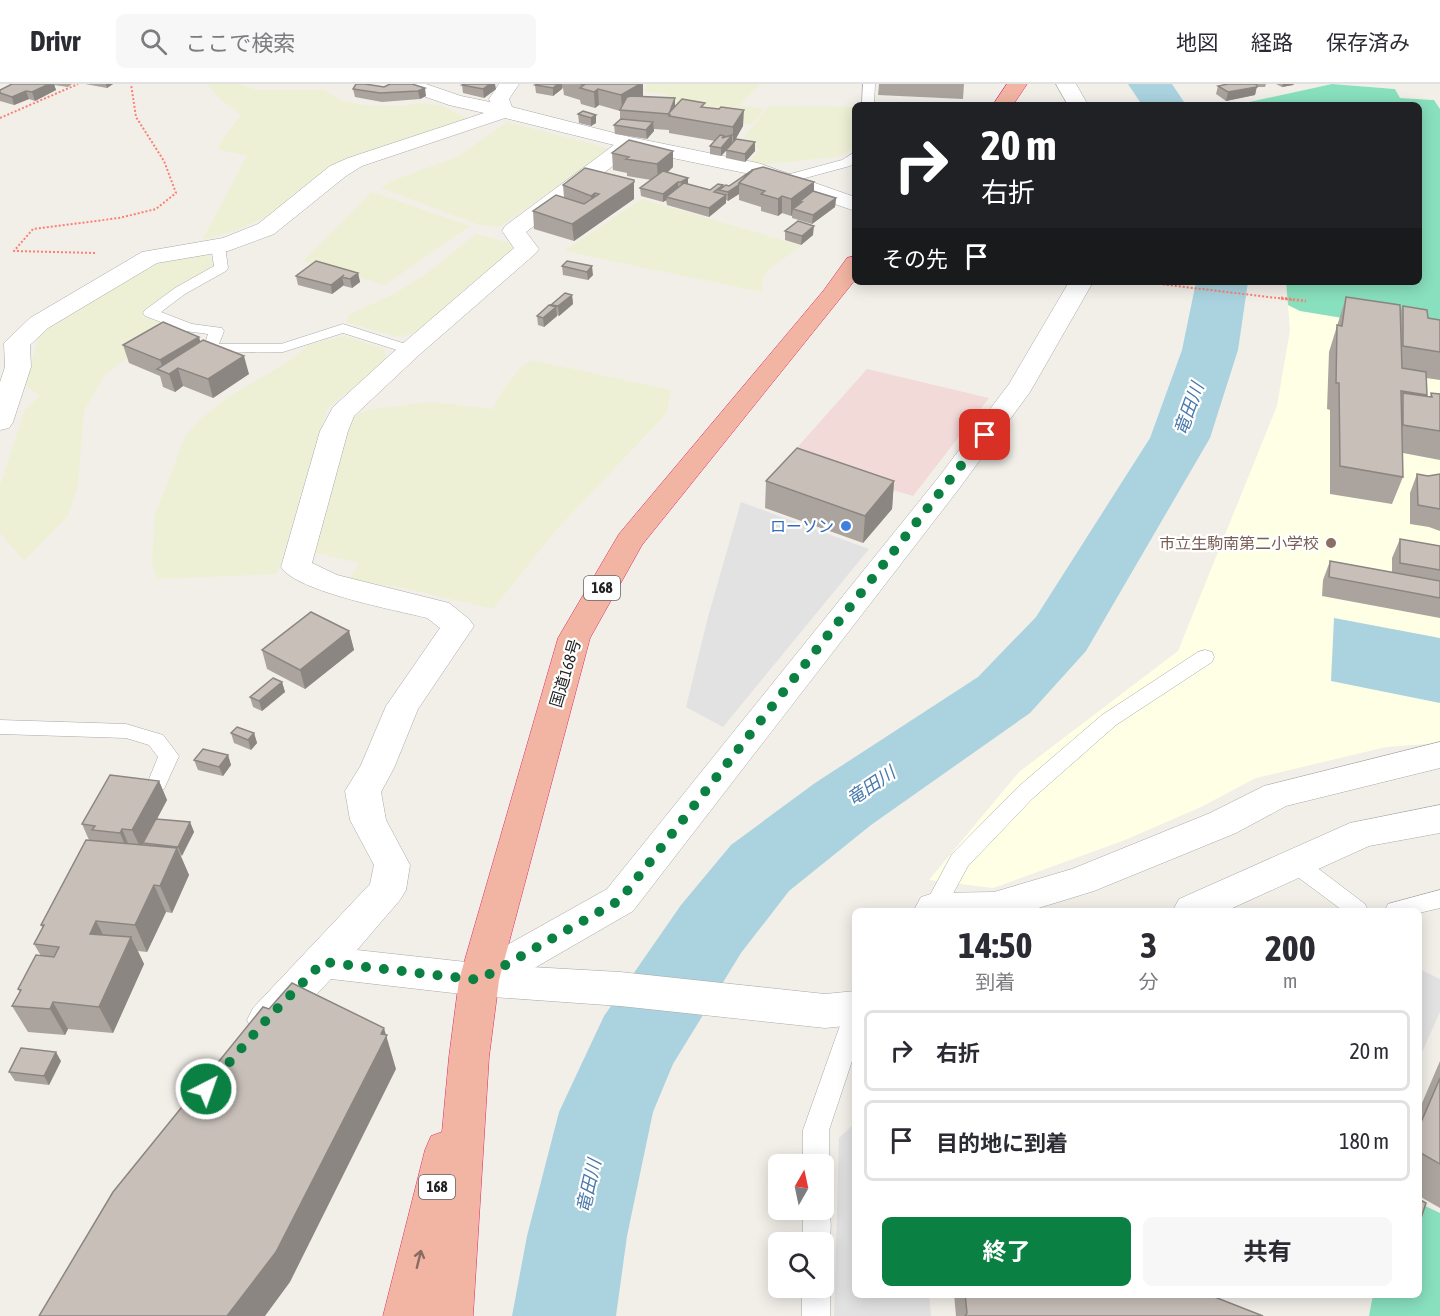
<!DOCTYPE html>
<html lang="ja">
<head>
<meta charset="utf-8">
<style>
	:root { --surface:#fff; --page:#f7f7f7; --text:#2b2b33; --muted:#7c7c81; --line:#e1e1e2; --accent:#0b8043 }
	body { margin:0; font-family:"Asap Condensed","Noto Sans JP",sans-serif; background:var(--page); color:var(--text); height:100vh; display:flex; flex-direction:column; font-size:22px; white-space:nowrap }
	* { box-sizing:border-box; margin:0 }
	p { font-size:20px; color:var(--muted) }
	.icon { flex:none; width:33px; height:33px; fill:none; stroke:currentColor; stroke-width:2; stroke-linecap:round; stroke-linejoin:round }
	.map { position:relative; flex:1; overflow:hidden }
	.details { position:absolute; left:852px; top:824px; width:570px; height:390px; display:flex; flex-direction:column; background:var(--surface); border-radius:9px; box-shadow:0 3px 15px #0003 }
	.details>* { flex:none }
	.hud { position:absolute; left:852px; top:18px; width:570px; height:183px; border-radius:9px; box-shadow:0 3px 15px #0003; background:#202124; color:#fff; overflow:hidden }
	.needle { width:39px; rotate:9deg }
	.fabs { position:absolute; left:768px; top:1070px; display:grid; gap:12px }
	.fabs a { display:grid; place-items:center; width:66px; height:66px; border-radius:9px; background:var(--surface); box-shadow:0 3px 15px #0003; font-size:30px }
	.pin { position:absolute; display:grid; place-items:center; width:51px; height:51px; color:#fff; margin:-26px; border-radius:12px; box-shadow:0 3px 9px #0006 }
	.me { position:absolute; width:66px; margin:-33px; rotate:41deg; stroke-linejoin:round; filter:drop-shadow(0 0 4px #0008) }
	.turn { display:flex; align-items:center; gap:21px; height:126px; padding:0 30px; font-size:27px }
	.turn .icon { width:78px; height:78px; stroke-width:2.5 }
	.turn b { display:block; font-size:42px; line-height:51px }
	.then { display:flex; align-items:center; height:57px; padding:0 30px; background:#0003; gap:12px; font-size:22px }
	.eta { display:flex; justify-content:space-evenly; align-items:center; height:102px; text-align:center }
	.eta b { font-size:36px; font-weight:700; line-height:42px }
	.primary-button { display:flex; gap:12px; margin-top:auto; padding:12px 30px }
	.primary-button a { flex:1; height:69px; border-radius:9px; background:var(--accent); color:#fff; font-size:24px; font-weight:700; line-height:69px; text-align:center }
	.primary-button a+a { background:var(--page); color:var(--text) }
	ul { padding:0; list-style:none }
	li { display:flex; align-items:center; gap:18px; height:81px; margin:0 12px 9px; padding:0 18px; border:3px solid var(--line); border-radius:9px }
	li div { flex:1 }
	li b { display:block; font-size:22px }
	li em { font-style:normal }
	header { display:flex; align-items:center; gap:36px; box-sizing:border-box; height:84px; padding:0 30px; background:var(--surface); border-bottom:2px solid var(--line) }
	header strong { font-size:28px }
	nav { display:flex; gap:33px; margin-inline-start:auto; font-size:21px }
	.search { width:420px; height:54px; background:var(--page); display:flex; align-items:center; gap:15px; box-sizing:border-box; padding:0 21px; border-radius:9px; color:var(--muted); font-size:22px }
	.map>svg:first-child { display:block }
	.commercial { fill:#f2dad9 }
	.education { fill:#ffffe5 }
	.farmland { fill:#eef0d5 }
	.pitch { fill:#88e0be }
	.parking { fill:#e2e2e2 }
	.water { fill:#aad3df }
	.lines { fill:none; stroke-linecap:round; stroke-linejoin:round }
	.river { fill:#aad3df; fill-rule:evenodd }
	.service-casing { stroke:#a9a9a9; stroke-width:1 }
	.minor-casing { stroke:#a9a9a9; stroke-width:1 }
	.tertiary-casing { stroke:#a9a9a9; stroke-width:1 }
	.trunk-casing { stroke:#dc2a67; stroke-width:1 }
	.path-far1 { stroke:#fa8072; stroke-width:2; stroke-dasharray:2 2; stroke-linecap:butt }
	.path { stroke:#fa8072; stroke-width:3; stroke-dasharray:2 2; stroke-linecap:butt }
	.service { fill:#fff; fill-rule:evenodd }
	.minor { fill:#fff; fill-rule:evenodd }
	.tertiary { fill:#fff; fill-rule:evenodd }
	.trunk { fill:#f2b4a3; fill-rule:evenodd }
	.wall { fill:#aba49e }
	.shaded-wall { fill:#8b8681 }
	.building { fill:#c7bfb8; stroke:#8b8681; stroke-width:1.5 }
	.oneway { stroke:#8a6b62 }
	.route { stroke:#0b8043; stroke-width:10; stroke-dasharray:0 18 }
	.shop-dot { fill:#3f7fe0; stroke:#fff; stroke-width:2 }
	.education-dot { fill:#8d6e63; stroke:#fff; stroke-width:2 }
	.labels { text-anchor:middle; stroke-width:4.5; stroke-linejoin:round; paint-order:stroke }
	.shield { fill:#fff; stroke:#646464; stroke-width:1.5 }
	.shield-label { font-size:15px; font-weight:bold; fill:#222 }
	.shop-label { font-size:16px; fill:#366cbe; stroke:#fff; text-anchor:end }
	.education-label { font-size:16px; fill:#785e54; stroke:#fff; text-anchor:end }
	.street-label { font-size:16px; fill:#222; stroke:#fff }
	.water-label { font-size:18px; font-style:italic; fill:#4a7aab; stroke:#fff }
</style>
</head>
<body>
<header>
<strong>Drivr</strong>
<div class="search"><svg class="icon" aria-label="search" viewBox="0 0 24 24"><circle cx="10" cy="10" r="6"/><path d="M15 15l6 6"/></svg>ここで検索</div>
<nav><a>地図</a><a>経路</a><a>保存済み</a></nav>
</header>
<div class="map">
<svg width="1440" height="1232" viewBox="0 0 1440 1232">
	<rect width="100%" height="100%" fill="#f2efe9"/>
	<path class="commercial" d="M867 285 989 314 913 412 787 375Z"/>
	<path class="education" d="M1332 0 1395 5 1400 14 1434 16 1440 25V659L1386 663 1256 694 1201 723 1125 756 993 804 929 796 1019 688 1178 567 1277 322 1290 246 1286 198H1419V21H1235Z"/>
	<path class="farmland" d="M207 0H240L257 6H324L343 17 365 21 402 22 420 19 440 21 469 35 299 109 268 132 237 146 202 156 247 72 221 66 218 62 241 31 221 16Z
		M647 0H761L739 21 764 25 752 41 658 26 668 10 644 7Z
		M769 22 855 23V63L837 73 758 81 749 78 760 65 738 61Z
		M507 38 612 65 499 143 477 140 381 104 391 97 457 73Z
		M372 108 470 142 385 201 303 177Z
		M642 115 776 154 801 162 768 186 763 194 762 208 564 167Z
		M476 150 510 159 517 167 417 249 397 253 346 238 348 231 394 210 426 190Z
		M210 168V176L216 175 214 183 141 232 184 247 132 270 105 291 84 327 78 401 68 432 24 477 0 449V402L25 325 40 312 25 301 40 248 146 183Z
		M343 252 384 264 387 277 327 325 277 490 157 495 152 478 155 431 185 352 202 334 225 315 289 277 308 261Z
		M531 276 671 306 667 329 557 445 493 525 404 504 349 495 359 479 310 468 354 331 373 325 430 318 493 325 501 309 520 284Z"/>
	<path class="pitch" d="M1332 0 1395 5 1400 14 1434 16 1440 25V250L1300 227 1288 221 1286 198H1419V21H1235Z
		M1419 1119 1440 1129V1232H1369L1373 1211 1419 1210Z"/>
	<path class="parking" d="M741 418 869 465 723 643 686 623 708 533Z
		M1419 885 1440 895V928L1419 975Z
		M855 1039V1210L929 1211 931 1232H834L839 1054Z"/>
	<path class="water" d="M1334 534 1440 554V619L1331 597Z"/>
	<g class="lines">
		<path class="river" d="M1128 0H1172L1186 21H1142Z
			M1196 198H1248L1238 266 1210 354 1086 567 1030 629 871 741 789 807 741 869 673 980 653 1028 627 1152 616 1232H512L527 1152 559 1028 604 932 681 821 731 761 815 699 978 593 1036 533 1150 354 1182 266Z"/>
		<defs>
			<path id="service" d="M863 0H875L874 21H862Z
				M855 68V78L850 82 783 100 777 96 779 93 842 76Z
				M218 158 225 162 228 184 226 187 185 210 161 228 192 240 222 244 224 247 219 260H281L343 240 415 263 417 266 410 270 343 249 283 268 210 269 203 265 208 250 185 247 145 232 143 229 145 226 175 204 214 182 211 162Z
				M1205 566 1212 568 1214 573 1212 578 1116 641 1032 715 968 782 944 826H922L952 770 1018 703 1102 631 1198 568Z
				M0 636 126 640 163 651 179 672 164 705 157 708 150 705 147 700 158 673 149 661 126 654 0 650Z
				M1295 771 1303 773 1365 820 1368 826H1342L1287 785 1284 779 1287 773Z
				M1440 806V824L1419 829V826H1385L1388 820Z
				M855 923V968L829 1046V1080L824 1089V1080H803V1046L843 933 847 926Z
				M824 1116C833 1127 833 1157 824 1168V1158H803V1125H824Z
				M824 1193 830 1203V1232H802V1203H824Z"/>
			<path id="minor" d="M397 0H426L461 12 490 18 489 15 499 0H519L509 15 512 23 630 53 758 79 855 113V127L745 89 634 66 526 148 539 165 535 170 419 271 354 332 348 347 312 479 337 491 449 519 469 535 474 542 418 625 394 684 381 708 386 736 410 781 406 806 400 816 357 866 475 879 607 805 938 394 1009 300 1069 198H1093L1030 308 958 406 633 827 493 908 479 912 331 895 281 948 267 953 253 948 247 936 253 924 370 800 374 781 350 736 345 707 361 681 386 622 440 544 427 534C396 526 297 508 281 483L320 347 333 323 401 261 514 164 502 147 505 142 614 61 505 34 362 82 346 92 274 150 228 167 157 179 48 244 30 261 31 283 13 338 9 344 0 346V298L5 283 4 259 30 234 142 168 223 154 258 140 330 82 348 74 484 29 449 21 400 4Z
				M1056 0H1076L1088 21H1068Z
				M1440 658V684L1286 722 1236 749 1094 807 1032 826H916L915 824 921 813 934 809 994 808 1072 785 1210 729 1264 702Z"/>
			<path id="tertiary" d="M1440 721V749L1369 762 1228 826H1173L1179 815 1350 739Z
				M479 880 620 888 825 910 855 907V941L825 944 620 922 479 912 465 908 459 896 465 884Z"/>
			<path id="trunk" d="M1007 0H1027L1013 21H993Z
				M855 172V196L642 461 590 554 499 896 489 973 473 1232H383L425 1066 431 1052 442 1048 449 973 459 896 558 554 619 450 824 206 847 174Z"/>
		</defs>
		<use href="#service" class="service-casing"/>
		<use href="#minor" class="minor-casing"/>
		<use href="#tertiary" class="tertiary-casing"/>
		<use href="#trunk" class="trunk-casing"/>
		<path class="path-far1" d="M0 34 78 0
			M95 169 14 167 33 145 119 134 156 125 176 109 164 77 136 33 131 0
			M1143 198 1294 216"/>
		<path class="path" d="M1281 214 1306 217"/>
		<use href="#service" class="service"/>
		<use href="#minor" class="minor"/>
		<use href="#tertiary" class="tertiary"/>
		<use href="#trunk" class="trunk"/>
	</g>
	<path class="wall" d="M12 0H72L68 3 54 1 56 6 35 17 29 15 14 21 0 17V6Z
		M85 0H113L107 4Z
		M412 0 426 12 420 15 382 18 355 13 353 5 384 3Z
		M537 0H643V12L675 23H705L743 42 734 57 755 58V67L745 78 726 74V67L721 72 710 70V62L715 57 669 49V46L654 45V47L647 55 615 50 614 41 620 35V27L599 21 595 24 581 20 580 16 564 11 563 4 553 12 536 9 535 1Z
		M879 0H964L963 15 878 11Z
		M1227 0H1266L1265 3H1257L1255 11 1226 17 1216 10 1218 2Z
		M1276 0H1294L1293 1 1282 3Z
		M462 1 496 5 484 14 463 9Z
		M583 27 596 39 591 42 579 39 578 30Z
		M612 69 673 83 668 88 688 100 710 106 723 101V103L729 102 751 87 836 114 835 123 812 140 792 134V131L791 132 782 129 778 132 761 127V123L739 116V110L728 117 726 116V119L709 133 667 121 666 116 663 118 641 112 640 104 651 96 627 92V89L613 86Z
		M563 101 634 115 574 157 534 145 533 127 564 114Z
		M785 147 813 151 801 161 785 156Z
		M567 177 593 191 588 196 563 191 562 182Z
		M358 189 360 198 352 204 344 202V201L332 210 298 201 296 192Z
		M572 211 573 220 559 232 557 231V232L544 243 538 241 537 232 552 222 551 221Z
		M1346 213 1400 228 1403 222 1428 234 1440 236V296L1426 294 1427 312 1430 313 1431 309 1440 310V376L1403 369V393L1392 420 1330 410V326L1327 325 1329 268Z
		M201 257 249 290 213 314 183 302 175 308 163 303 160 292 129 279 123 261Z
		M1417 390 1428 392 1440 390V447L1429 443 1410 440V409Z
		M766 397H894L892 425 863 459 765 424Z
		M1400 455 1440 462V534L1322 512 1323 496 1330 477 1392 488V474Z
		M349 547 354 566 305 605 267 585 262 566Z
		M282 598 285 608 262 627 253 623 250 613Z
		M231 649H254L257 659 251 666 234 659Z
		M228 671 231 681 223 692 198 686 194 676Z
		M159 697 167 716 157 735 190 738 194 748 181 772 189 791 172 829 166 828 147 868 138 867 144 880 113 949 68 945 65 951 28 948 12 922 20 908 18 905 41 872 34 860 43 845 41 841 89 756 82 740Z
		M61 977 49 1001 15 997 9 988Z
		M1440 977V1124L1419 1112V1026Z
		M954 1210H1207L1263 1232H956Z"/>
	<path class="shaded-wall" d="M49 0H54L56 6 35 17 32 8Z
		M106 0H113L107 4Z
		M490 0H495L496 5 484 14 483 5Z
		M558 0H562V5L553 12V4Z
		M640 0H643V14L622 26 621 11Z
		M1283 0H1294L1293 1 1282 3Z
		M1257 1 1255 11 1226 17 1228 8Z
		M425 4 426 12 420 15 418 7Z
		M598 5 599 21 595 24 594 8Z
		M26 7 29 15 14 21 12 13Z
		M675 14V30H669Z
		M744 26 743 42 733 60V43Z
		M596 31V39L591 42V34Z
		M653 38 654 47 647 55 646 46Z
		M732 51V60L721 72V64Z
		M755 58V67L745 78V70Z
		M673 67V83L658 97 657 80Z
		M688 94V102L682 107 681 98Z
		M634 98V115L574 157 572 140 592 126 591 112 595 109 596 123Z
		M678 98V106L666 113 667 116 663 118V110Z
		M814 98V115L802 118H799V126L793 125 792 131 791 132V115Z
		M739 101V110L728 117V108Z
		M726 111V119L709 133V124Z
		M782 112V129L778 132V115Z
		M836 114 835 123 812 140 813 131Z
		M814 142 813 151 801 161 802 152Z
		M592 182 593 191 588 196 587 188Z
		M358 189 360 198 352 204 350 195Z
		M344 191 342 193 344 201 332 210 331 201Z
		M572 211 573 220 559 232 558 222Z
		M556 223 557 232 544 243 543 234Z
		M199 253 205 271 178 284 183 302 175 308 169 290 164 287 160 276Z
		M244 272 249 290 213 314 208 295Z
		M894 397 892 425 863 459 865 432Z
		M349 547 354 566 305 605 300 586Z
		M282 598 285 608 262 627 259 617Z
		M254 649 257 659 251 666 248 656Z
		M228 671 231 681 223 692 219 683Z
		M159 697 167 716 144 759H143V760L141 765 132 746Z
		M190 738 194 748 182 772 178 763Z
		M122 745 130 764 128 768 120 749Z
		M177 764 189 791 172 829 160 802Z
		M154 801 166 828 147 868 135 841Z
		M96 837 110 864 90 850Z
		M131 853 144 880 113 949 99 923Z
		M53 918 68 945 65 951 50 925Z
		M384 944 396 985 290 1198 265 1232H227Z
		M56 968 61 977 49 1001 44 992Z"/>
	<path class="building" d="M12 0H49L32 8 26 7 12 13 0 9V6Z
		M356 0H365L384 3 390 0H412L425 4 418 7 380 9 353 5Z
		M464 0H490L483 5 462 1Z
		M537 0H558L553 4 535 1Z
		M580 0H640L621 11 598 5 594 8 580 4 584 1Z
		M1228 0H1255L1257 1V3L1228 8 1218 2Z
		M631 12 675 14 669 30 620 26 627 13Z
		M682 15 705 19 701 23 719 25 721 23 744 26 733 43 669 32 670 31 668 30Z
		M583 27 596 31 591 34 578 30Z
		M621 35 653 38 646 46 614 41Z
		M720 51 724 52 722 54 732 51 721 64 710 62Z
		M736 55 755 58 745 70 726 66Z
		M629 56 673 67 657 80 626 75 629 73 612 69Z
		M763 83 814 98 791 115 782 112 778 115 761 110 765 107 739 99 752 86Z
		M585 84 634 96V98L572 140 533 127 556 111 584 120 599 110 595 109 591 112 563 101Z
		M663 87 688 94 681 98H678L663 110 640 104Z
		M751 87H752L739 99V101L728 108 719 106 726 101 729 102Z
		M684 99 710 106 718 100 723 101 714 108 726 111 709 124 666 113Z
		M813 107 836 114 813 131 793 125 802 118H799Z
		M798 137 814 142 802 152 785 147Z
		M316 177 358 189 350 195 342 193 344 191 331 201 296 192Z
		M567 177 592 182 587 188 562 182Z
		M565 209 572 211 558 222 551 221Z
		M1346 213 1400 221 1402 284 1426 288 1427 311 1401 307 1403 393 1340 382 1339 299H1336L1337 241 1342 242Z
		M549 221 556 223 543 234 537 232Z
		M1403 222 1427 226 1428 234 1440 236V268L1403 262Z
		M163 238 199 253 160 276 123 261Z
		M203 256 244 272 208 295 178 284 169 290 157 285Z
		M1403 309 1432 313 1431 309 1440 310V347L1403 341Z
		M797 364 894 397 865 432 766 397Z
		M1417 390 1428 392 1440 390V425L1418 421Z
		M1400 455 1440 462V486L1400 479Z
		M1330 477 1440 497V514L1329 493Z
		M311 528 349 547 300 586 262 566Z
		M273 594 282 598 259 617 250 613Z
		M237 643 254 649 248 656 231 649Z
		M203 665 228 671 219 683 194 676Z
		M110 691 159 697 132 746 122 745 120 749 92 746 95 742 82 740Z
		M156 735 190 738 178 763 143 759Z
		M86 756 177 764 160 802 154 801 135 841 96 837 90 850 131 853 99 923 53 918 50 925 12 922 21 906 18 905 36 871 54 873 59 863 34 860 44 841H41Z
		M292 899 384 944 381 950 387 951 276 1168 227 1232H39L113 1108 263 923 269 925Z
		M21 964 56 968 44 992 9 988Z
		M1440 994V1080L1419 1068V1043Z
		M1419 1115 1426 1119 1421 1134 1419 1132Z
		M965 1210H1207L1263 1232H965L967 1229Z"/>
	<defs><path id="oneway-shaft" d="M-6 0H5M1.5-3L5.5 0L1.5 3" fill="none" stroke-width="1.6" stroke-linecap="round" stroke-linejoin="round" transform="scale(1.5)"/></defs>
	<use class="oneway" href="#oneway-shaft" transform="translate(419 1175) rotate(-76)"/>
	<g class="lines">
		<path class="route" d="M206 1005 268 934 323 878 479 896 620 816 985 351"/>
	</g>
	<circle class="shop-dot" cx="846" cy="442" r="6"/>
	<circle class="education-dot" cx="1331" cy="459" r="6"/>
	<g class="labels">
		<g class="shield">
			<rect x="584" y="492" width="36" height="24" rx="4.5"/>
			<rect x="419" y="1091" width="36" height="24" rx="4.5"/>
		</g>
		<g class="shield-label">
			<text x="602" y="509">168</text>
			<text x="437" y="1108">168</text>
		</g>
		<g class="shop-label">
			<text x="834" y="448">ローソン</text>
		</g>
		<g class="education-label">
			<text x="1319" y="465">市立生駒南第二小学校</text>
		</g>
		<g class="street-label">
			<text transform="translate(565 589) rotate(-73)" y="6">国道168号</text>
		</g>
		<g class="water-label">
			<text transform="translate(1189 325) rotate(-70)" y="6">竜田川</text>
			<text transform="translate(871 702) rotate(-34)" y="6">竜田川</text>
			<text transform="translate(589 1102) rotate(-77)" y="6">竜田川</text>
		</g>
	</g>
</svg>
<div class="fabs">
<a><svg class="needle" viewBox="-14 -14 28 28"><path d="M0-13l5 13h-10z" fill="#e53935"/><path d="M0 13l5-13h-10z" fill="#7c7c81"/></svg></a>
<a><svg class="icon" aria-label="search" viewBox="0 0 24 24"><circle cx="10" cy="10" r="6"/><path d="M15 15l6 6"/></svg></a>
</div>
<div class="pin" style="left:985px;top:351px;background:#d93025"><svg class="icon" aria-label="arrive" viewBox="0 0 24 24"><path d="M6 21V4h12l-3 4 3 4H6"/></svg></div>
<svg class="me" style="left:206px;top:1005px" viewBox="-20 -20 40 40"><circle r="17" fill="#0b8043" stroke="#fff" stroke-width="3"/><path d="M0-11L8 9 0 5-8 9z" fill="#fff"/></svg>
<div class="hud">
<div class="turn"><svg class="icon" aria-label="right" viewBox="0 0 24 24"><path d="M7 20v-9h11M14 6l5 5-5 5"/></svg><div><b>20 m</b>右折</div></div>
<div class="then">その先<svg class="icon" aria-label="arrive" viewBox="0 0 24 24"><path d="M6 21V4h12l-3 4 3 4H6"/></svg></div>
</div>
<section class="details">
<div class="eta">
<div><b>14:50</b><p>到着</p></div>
<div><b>3</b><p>分</p></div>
<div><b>200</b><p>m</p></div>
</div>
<ul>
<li><svg class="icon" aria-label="right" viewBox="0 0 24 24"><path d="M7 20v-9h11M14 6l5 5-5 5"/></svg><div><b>右折</b></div><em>20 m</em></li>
<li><svg class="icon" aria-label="arrive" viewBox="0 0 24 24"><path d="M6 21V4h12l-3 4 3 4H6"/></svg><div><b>目的地に到着</b></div><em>180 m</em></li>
</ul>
<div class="primary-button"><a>終了</a><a>共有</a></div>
</section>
</div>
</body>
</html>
